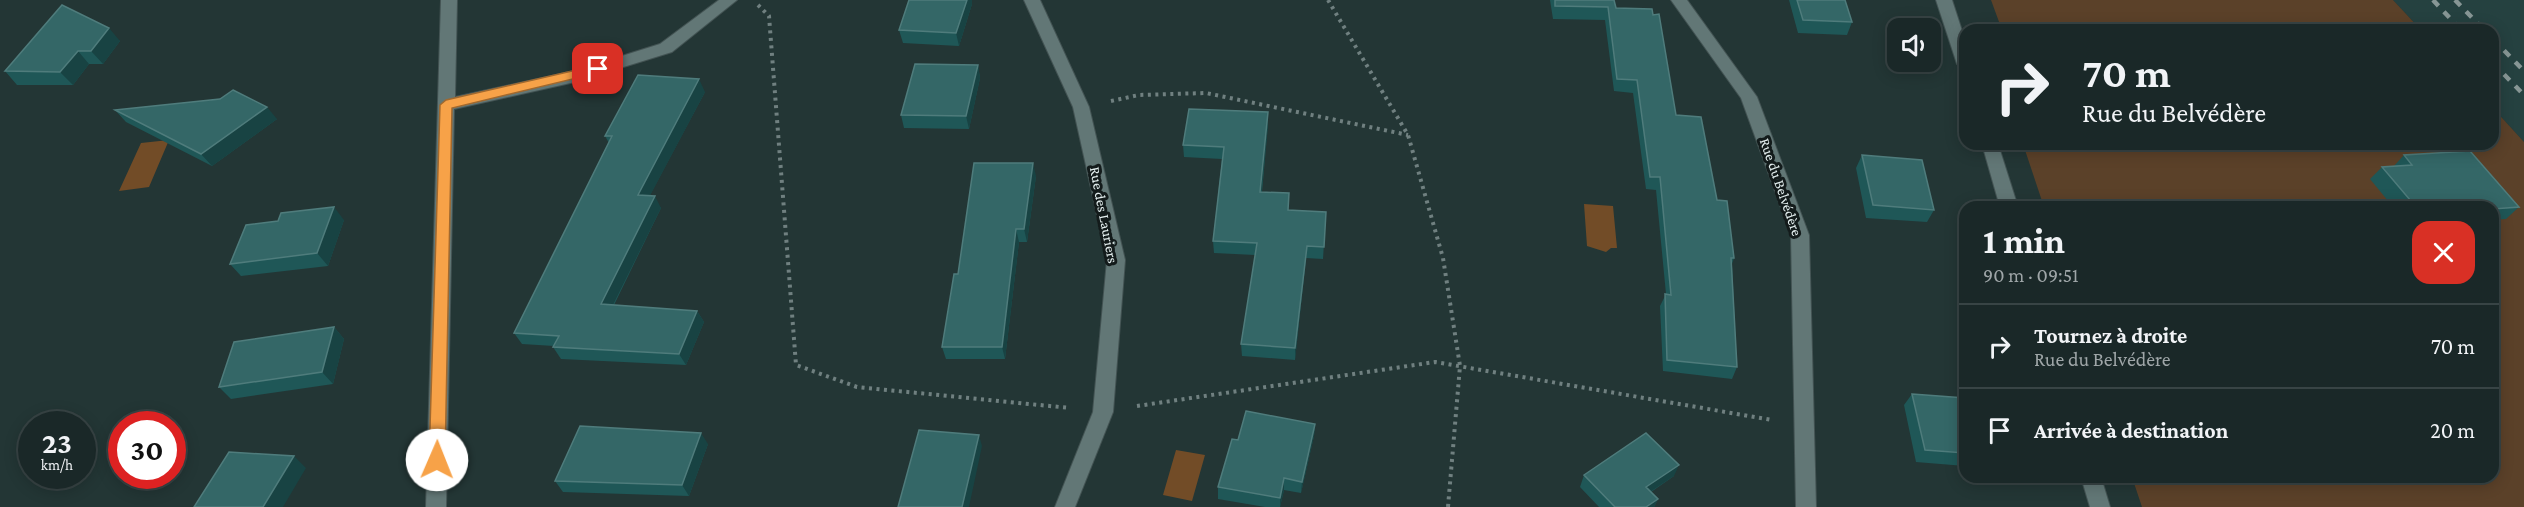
<!DOCTYPE html>
<html lang="fr">
<head>
<meta charset="utf-8">
<style>
	:root { --surface:#1a2828; --page:#273434; --text:#f1f3f6; --muted:#9fa6a8; --line:#384445 }
	body { margin:0; font-family:"Crimson Pro",serif; background:var(--page); color:var(--text); height:100vh; display:flex; flex-direction:column; font-size:22px; white-space:nowrap }
	* { box-sizing:border-box; margin:0 }
	p { font-size:20px; color:var(--muted) }
	.icon { flex:none; width:33px; height:33px; fill:none; stroke:currentColor; stroke-width:2; stroke-linecap:round; stroke-linejoin:round }
	.map { position:relative; flex:1; overflow:hidden }
	.side { position:absolute; left:1959px; top:201px; width:540px; height:282px; display:flex; flex-direction:column; background:var(--surface); border-radius:18px; box-shadow:0 3px 15px #0003,0 0 0 2px var(--line) }
	.side>* { flex:none }
	.hud { position:absolute; left:1959px; top:24px; width:540px; height:126px; border-radius:18px; box-shadow:0 3px 15px #0003,0 0 0 2px var(--line); background:#1a2828; color:var(--text); overflow:hidden }
	.controls { position:absolute; left:1887px; top:18px; display:grid; gap:12px }
	.controls a { display:grid; place-items:center; width:54px; height:54px; border-radius:12px; background:var(--surface); box-shadow:0 3px 15px #0003,0 0 0 2px var(--line); font-size:30px }
	.speed { position:absolute; left:18px; top:411px; display:flex; gap:12px; font-size:30px; font-weight:700; text-align:center }
	.speed>* { display:grid; place-content:center; width:78px; height:78px; border-radius:50%; background:var(--surface); box-shadow:0 3px 15px #0003,0 0 0 2px var(--line); line-height:1 }
	.speed small { font-size:15px; font-weight:400 }
	.speed .limit { border:9px solid #d22; background:#fff; color:#111 }
	.pin { position:absolute; display:grid; place-items:center; width:51px; height:51px; color:#fff; margin:-26px; border-radius:12px; box-shadow:0 3px 9px #0006 }
	.me { position:absolute; width:66px; margin:-33px; rotate:1deg; stroke-linejoin:round; filter:drop-shadow(0 0 4px #0008) }
	.turn { display:flex; align-items:center; gap:21px; height:126px; padding:0 24px; font-size:27px }
	.turn .icon { width:78px; height:78px; stroke-width:2.5 }
	.turn b { display:block; font-size:42px; line-height:51px }
	.round { display:grid; place-items:center; flex:none; width:63px; height:63px; border-radius:18px; background:var(--page) }
	.headline { display:flex; align-items:center; justify-content:space-between; height:102px; padding:0 24px }
	h1 { font-size:36px; font-weight:700; line-height:45px }
	ul { padding:0; list-style:none }
	li { display:flex; align-items:center; gap:18px; height:84px; padding:0 24px; border-top:2px solid var(--line) }
	li div { flex:1 }
	li b { display:block; font-size:22px }
	li em { font-style:normal }
	.map>svg:first-child { display:block }
	.built { fill:#254140 }
	.green { fill:#5b4129 }
	.water { fill:#724c27 }
	.lines { fill:none; stroke-linecap:round; stroke-linejoin:round }
	.minor-casing { stroke:#435353; stroke-width:2 }
	.path { stroke:#708080; stroke-width:4; stroke-dasharray:3 4.5; stroke-linecap:butt }
	.minor { fill:#627776; fill-rule:evenodd }
	.rail { stroke:#879695; stroke-width:4.5; stroke-dasharray:8 8; stroke-linecap:butt }
	.wall { fill:#1f5757 }
	.shaded-wall { fill:#184343 }
	.building { fill:#346767; stroke:#4f7c7c; stroke-width:1.5 }
	.route { fill:#f7a248; stroke:#a1692f; stroke-width:1.5 }
	.labels { text-anchor:middle; stroke-width:6; stroke-linejoin:round; paint-order:stroke }
	.street-label { font-size:15px; fill:#e2eded; stroke:#131b1b }
</style>
</head>
<body>
<div class="map">
<svg width="2524" height="507" viewBox="0 0 2524 507">
	<rect width="100%" height="100%" fill="#233635"/>
	<path class="built" d="M2393 0H2524V142L2493 108V30H2421Z"/>
	<path class="green" d="M1991 0H2393L2421 30H2002Z
		M2493 108 2524 142V507H2142L2132 477H2493V207H2044L2023 144H2493Z"/>
	<path class="water" d="M169 140 149 187 119 191 141 143Z
		M1584 204 1613 206 1617 248H1611L1606 252 1587 246Z
		M1176 450 1205 455 1192 501 1163 495Z"/>
	<g class="lines">
		<defs>
			<path id="minor" d="M441 0H457L455 97 574 71 660 44 719 0H737L672 52 575 82 454 109 446 507H426Z
				M1024 0H1040L1089 107 1125 260 1113 412 1075 507H1055L1093 412 1107 260 1073 107Z
				M1671 0H1687L1757 97 1809 235 1816 507H1796L1791 235 1741 98Z
				M1936 0H1952L1965 40V70L1957 64Z
				M1982 144H1998L2018 207H2000Z
				M2081 477H2101L2110 507H2090Z"/>
		</defs>
		<use href="#minor" class="minor-casing"/>
		<path class="path" d="M1328 0 1408 135 1443 258 1460 366 1448 507
			M758 5 769 16 796 365 857 387 1070 408
			M1111 101 1139 95 1206 93 1408 135
			M1137 406 1435 362 1772 420"/>
		<use href="#minor" class="minor"/>
		<path class="rail" d="M2433 0 2461 30
			M2455 0 2484 30
			M2493 39 2524 71
			M2493 63 2524 95"/>
	</g>
	<path class="wall" d="M909 0H972V4L959 46 903 43 899 30Z
		M1550 0H1614L1616 8 1676 115 1717 200 1734 258 1732 264 1737 367 1732 379 1663 371 1660 306 1666 294 1656 190 1646 189 1633 93 1614 91 1605 20 1553 19Z
		M1789 0H1845L1852 22 1847 35 1798 33Z
		M62 5 120 41 103 64H89L73 85H17L5 71Z
		M978 65 980 78 969 129 904 128 901 115Z
		M705 92 650 195 661 208 614 305 697 311 704 322 686 365 561 359 553 347 554 346 522 344 514 333 609 143 605 136Z
		M115 110 277 119 212 166 126 122Z
		M1268 112V125L1262 192 1289 210 1326 212 1323 259 1306 258 1295 360 1242 356 1241 344 1255 255 1214 253 1213 241 1222 159 1184 157 1183 145Z
		M1862 155 1934 210 1927 222 1866 218 1856 168Z
		M2404 155 2519 207 2506 219 2493 220V207H2393L2370 179 2382 167 2394 166Z
		M1036 176 1027 242H1019L1005 359H946L942 347 958 274Z
		M344 220 328 266 241 276 230 264Z
		M334 327 344 339 333 384 231 399 219 387Z
		M1912 394 1965 398V466L1916 462 1904 405Z
		M1315 424 1314 436 1301 493 1284 490 1280 507H1265L1218 499V487L1238 440Z
		M708 444 689 496 563 492 555 481Z
		M1584 475 1674 476 1651 492 1658 499 1654 507H1599L1580 487Z"/>
	<path class="shaded-wall" d="M967 0H972V4L959 46 956 33Z
		M109 28 120 41 103 64 91 51Z
		M78 51 89 64 73 85 60 72Z
		M978 65 980 78 969 129 966 116Z
		M699 79 705 92 644 207 638 195Z
		M267 107 277 119 212 166 201 154Z
		M1268 112V125L1260 204V192Z
		M1033 163 1036 176 1027 242 1024 229Z
		M655 196 661 208 608 315 601 304Z
		M334 207 344 220 328 266 317 253Z
		M1016 229 1019 242 1005 359 1002 347Z
		M1307 246 1306 258 1295 360V348Z
		M697 311 704 322 686 365 679 354Z
		M334 327 344 339 333 384 322 372Z
		M1315 424 1314 436 1301 493 1302 482Z
		M701 433 708 444 689 496 682 485Z
		M979 435 982 446 969 507H962Z
		M294 456 306 468 283 507H263Z
		M1679 465 1674 476 1641 498 1646 487Z
		M1284 478V490L1280 507V498Z
		M1658 499 1654 507H1646Z"/>
	<path class="building" d="M909 0H967L956 33 899 30Z
		M1555 0H1614L1616 8 1652 9 1653 15 1659 14 1676 115 1701 117 1717 200 1727 201 1734 258H1731L1737 367 1667 360 1665 294 1671 295 1660 177H1650L1637 80 1617 79 1608 7 1555 6Z
		M1797 0H1845L1852 22 1803 20Z
		M62 5 109 28 91 51H78L60 72 5 71Z
		M915 64 978 65 966 116 901 115Z
		M638 75 699 79 638 195 655 196 601 304 697 311 679 354 553 347 559 336 514 333 612 136H605Z
		M233 90 267 107 201 154 115 110 220 99Z
		M1189 109 1268 112 1260 192 1289 193 1288 210 1326 212 1324 247 1307 246 1295 348 1241 344 1257 243 1213 241 1224 147 1183 145Z
		M2470 151 2519 207 2493 209V207H2416L2382 167 2412 165 2404 155Z
		M1862 155 1922 160 1934 210 1873 205Z
		M974 163H1033L1024 229H1016L1002 347H942L954 274H958Z
		M334 207 317 253 230 264 246 225 278 221 281 213Z
		M334 327 322 372 219 387 234 342Z
		M1912 394 1965 398V453L1925 450Z
		M1246 411 1315 424 1302 482 1284 478 1280 498 1218 487 1232 439 1238 440Z
		M580 426 701 433 682 485 555 481Z
		M919 430 979 435 962 507H898Z
		M1646 433 1679 465 1646 487 1658 499 1646 507H1615L1584 475Z
		M229 452 294 456 263 507H194Z"/>
	<path class="route" d="M598 65 602 66V72L452 108 445 460 443 464H432L429 460 440 105 446 100Z"/>
	<g class="labels">
		<g class="street-label">
			<text transform="translate(1781 187) rotate(71)" y="5">Rue du Belvédère</text>
			<text transform="translate(1104 215) rotate(79)" y="5">Rue des Lauriers</text>
		</g>
	</g>
</svg>
<div class="controls">
<a><svg class="icon" aria-label="sound" viewBox="0 0 24 24"><path d="M4 9h4l5-4v14l-5-4H4zM17 9q2 3 0 6"/></svg></a>
</div>
<div class="speed"><div>23<small>km/h</small></div><div class="limit">30</div></div>
<div class="pin" style="left:598px;top:69px;background:#d93025"><svg class="icon" aria-label="arrive" viewBox="0 0 24 24"><path d="M6 21V4h12l-3 4 3 4H6"/></svg></div>
<svg class="me" style="left:437px;top:460px" viewBox="-20 -20 40 40"><circle r="19" fill="#fff"/><path d="M0-13L10 11 0 6-10 11z" fill="#f7a248"/></svg>
<div class="hud">
<div class="turn"><svg class="icon" aria-label="right" viewBox="0 0 24 24"><path d="M7 20v-9h11M14 6l5 5-5 5"/></svg><div><b>70 m</b>Rue du Belvédère</div></div>
</div>
<section class="side">
<div class="headline"><div><h1>1 min</h1><p>90 m · 09:51</p></div><a class="round" style="background:#d93025;color:#fff"><svg class="icon" aria-label="close" viewBox="0 0 24 24"><path d="M6 6l12 12M18 6L6 18"/></svg></a></div>
<ul>
<li><svg class="icon" aria-label="right" viewBox="0 0 24 24"><path d="M7 20v-9h11M14 6l5 5-5 5"/></svg><div><b>Tournez à droite</b><p>Rue du Belvédère</p></div><em>70 m</em></li>
<li><svg class="icon" aria-label="arrive" viewBox="0 0 24 24"><path d="M6 21V4h12l-3 4 3 4H6"/></svg><div><b>Arrivée à destination</b></div><em>20 m</em></li>
</ul>
</section>
</div>
</body>
</html>
